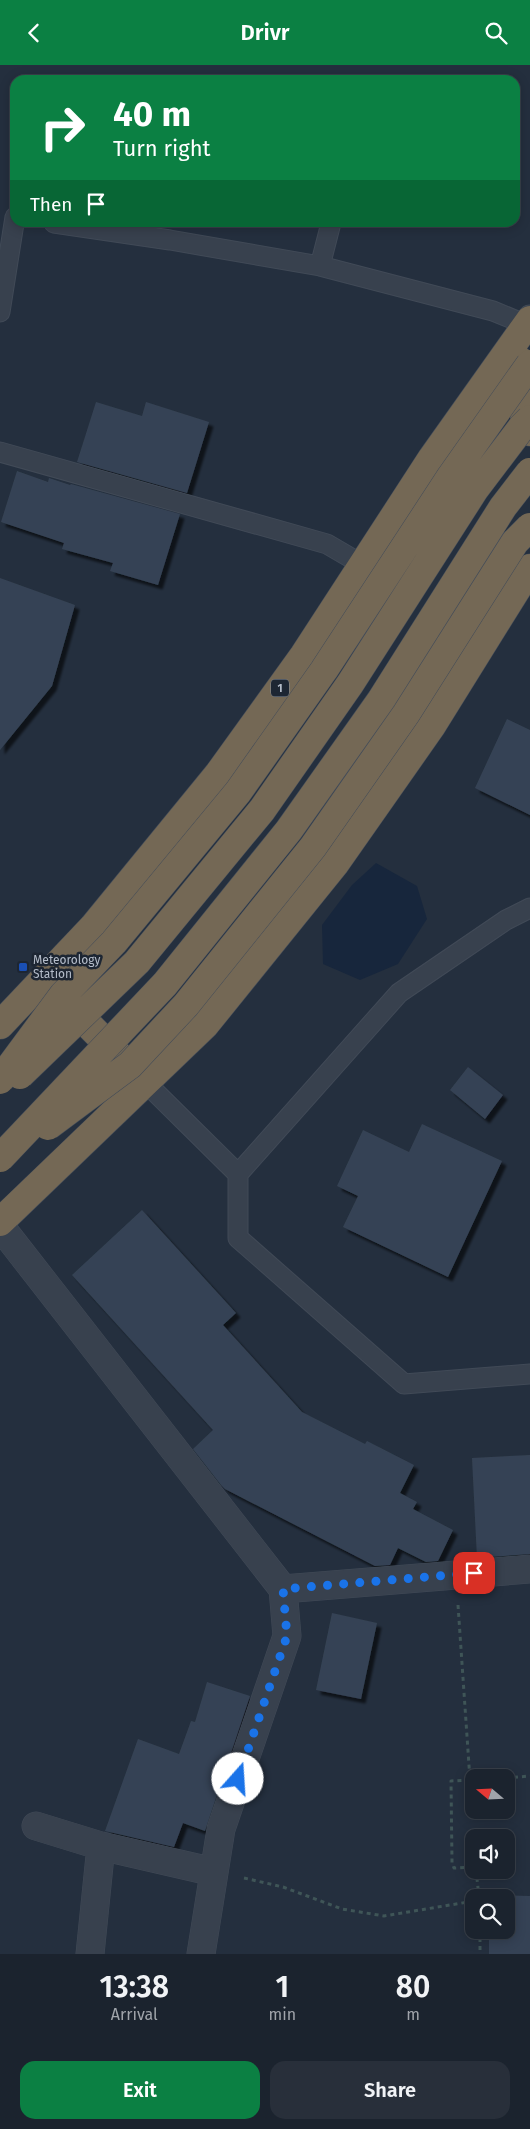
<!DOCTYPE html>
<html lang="en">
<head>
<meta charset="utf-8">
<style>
	:root { --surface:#1b232e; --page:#282f3a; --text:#f1f3f6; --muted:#a0a4aa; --line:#39404a; --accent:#0b8043 }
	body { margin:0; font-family:"Fira Sans",sans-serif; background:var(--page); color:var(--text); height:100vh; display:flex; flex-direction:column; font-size:19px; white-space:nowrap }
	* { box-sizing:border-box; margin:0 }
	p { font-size:16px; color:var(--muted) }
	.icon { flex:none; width:28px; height:28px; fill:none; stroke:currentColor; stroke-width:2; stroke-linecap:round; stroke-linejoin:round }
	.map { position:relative; height:1889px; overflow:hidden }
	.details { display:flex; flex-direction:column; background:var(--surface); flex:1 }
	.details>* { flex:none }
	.banner { position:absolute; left:10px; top:10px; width:510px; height:152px; border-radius:15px; box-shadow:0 2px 12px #0003,0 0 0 1px var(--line); background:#0b8043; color:#fff; overflow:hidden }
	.needle { width:32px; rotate:289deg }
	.fabs { position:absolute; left:465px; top:1704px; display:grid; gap:10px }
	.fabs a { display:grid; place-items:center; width:50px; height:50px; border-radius:10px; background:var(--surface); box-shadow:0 2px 12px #0003,0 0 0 1px var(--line); font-size:25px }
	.pin { position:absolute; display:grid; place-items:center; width:42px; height:42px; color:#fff; margin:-21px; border-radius:10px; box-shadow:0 2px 8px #0006 }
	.me { position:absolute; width:55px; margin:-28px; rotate:19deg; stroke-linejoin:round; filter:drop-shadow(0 0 4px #0008) }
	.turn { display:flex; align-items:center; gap:18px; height:105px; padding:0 20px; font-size:22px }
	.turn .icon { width:65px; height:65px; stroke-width:2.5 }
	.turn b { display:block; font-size:35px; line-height:42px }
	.then { display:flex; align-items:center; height:48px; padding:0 20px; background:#0003; gap:10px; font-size:19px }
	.eta { display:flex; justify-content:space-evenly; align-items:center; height:85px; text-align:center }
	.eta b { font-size:30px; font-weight:600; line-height:35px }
	.button { display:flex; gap:10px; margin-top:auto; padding:10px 20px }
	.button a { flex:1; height:58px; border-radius:15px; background:var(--accent); color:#fff; font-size:20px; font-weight:600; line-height:58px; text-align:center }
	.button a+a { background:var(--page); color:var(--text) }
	header { display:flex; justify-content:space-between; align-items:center; height:65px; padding:0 20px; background:var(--accent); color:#fff; font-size:22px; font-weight:600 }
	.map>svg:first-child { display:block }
	.water { fill:#17263c }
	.building { fill:#364354; filter:url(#shadow) }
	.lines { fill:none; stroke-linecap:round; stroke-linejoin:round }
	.lane-casing { stroke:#414a57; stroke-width:21 }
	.street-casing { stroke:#414a57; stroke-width:29 }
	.highway-casing { stroke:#434c59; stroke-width:29 }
	.path { stroke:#3f5557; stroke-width:3; stroke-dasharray:4 4; stroke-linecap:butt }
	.lane { stroke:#38414e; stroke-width:19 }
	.street { stroke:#38414e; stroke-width:28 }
	.highway { stroke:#746855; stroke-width:28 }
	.highway-bridge-casing { stroke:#434c59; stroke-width:29; stroke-linecap:butt }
	.highway-bridge { stroke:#746855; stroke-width:28 }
	.route { stroke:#1a73e8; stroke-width:9; stroke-dasharray:0 16.2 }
	.transit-dot { fill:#1a4fb4; stroke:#1d2633; stroke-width:2 }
	.labels { text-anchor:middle; stroke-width:5; stroke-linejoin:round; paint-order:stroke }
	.shield { fill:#1d2633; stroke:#878f9c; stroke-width:1 }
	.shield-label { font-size:11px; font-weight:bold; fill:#b4bcc9 }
	.poi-label { font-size:12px; fill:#b4bcc9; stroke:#1d2633; text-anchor:start }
</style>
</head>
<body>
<header><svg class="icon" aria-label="back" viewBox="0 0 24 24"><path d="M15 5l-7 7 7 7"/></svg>Drivr<svg class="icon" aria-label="search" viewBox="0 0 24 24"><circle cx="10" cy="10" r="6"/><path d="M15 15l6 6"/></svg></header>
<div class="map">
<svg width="530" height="1889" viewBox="0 0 530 1889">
	<defs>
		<filter id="shadow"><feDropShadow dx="4.5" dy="4.5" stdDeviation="1" flood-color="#0009"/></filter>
	</defs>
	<rect width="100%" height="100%" fill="#242f3e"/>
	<path class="water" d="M376 798 417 821 427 854 398 899 360 915 323 899 322 860 352 820Z"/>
	<path class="building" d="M96 337 142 351 146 337 209 357 187 428 77 397Z
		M17 406 48 417 49 413 70 420 71 419 180 449 158 520 110 506 113 498 62 484 64 478 1 457Z
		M0 513 75 540 52 621 0 685Z
		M507 654 530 665V750L475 723Z
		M468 1002 503 1030 485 1054 450 1025Z
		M422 1059 502 1096 448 1212 343 1162 358 1131 337 1121 363 1065 409 1087Z
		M142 1145 236 1248 223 1260 302 1347 365 1379 367 1376 414 1400 400 1428 417 1437 413 1444 453 1465 438 1496 426 1497 398 1483 390 1500 375 1501 225 1424 221 1420 193 1384 213 1365 72 1210Z
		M530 1390V1489L477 1493 472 1393Z
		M332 1548 377 1558 361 1634 316 1625Z
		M207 1617 250 1631 205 1766 183 1758 174 1782 105 1766 138 1674 179 1689 191 1656 195 1657Z
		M490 1830 530 1831V1889H489V1865H506V1832H490Z"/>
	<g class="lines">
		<defs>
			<path id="lane" d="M54 158 170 175 320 201 493 246 527 260 529 250
				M320 201 331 158
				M0 247 15 152
				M0 387 327 479 363 500
				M145 1017 238 1109 399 928 506 855 530 843
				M238 1109V1173L404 1319 530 1309"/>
			<path id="street" d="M0 1161 283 1524 530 1504
				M36 1761 101 1781 214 1807
				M90 1889 101 1781
				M201 1889 221 1764 287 1571 283 1524"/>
			<path id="highway" d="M520 296C518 318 521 347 530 367
				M64 935 145 1017
				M0 960 93 862 219 708 304 590 432 393 530 255
				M0 1157 205 960 335 799 431 662 530 503"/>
		</defs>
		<use href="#lane" class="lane-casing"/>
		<use href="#street" class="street-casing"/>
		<use href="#highway" class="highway-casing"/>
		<path class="path" d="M458 1540 470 1715 451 1716 452 1798 454 1803 474 1802
			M506 1713 530 1711
			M476 1805 479 1832
			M244 1813 283 1822 342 1844 384 1851 474 1836
			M480 1865V1889"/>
		<use href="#lane" class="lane"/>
		<use href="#street" class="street"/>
		<use href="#highway" class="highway"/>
		<defs>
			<path id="highway-bridge" d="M20 1010 137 897 262 745 350 619 475 424 522 362 530 354
				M0 1015 63 930 114 877 238 727 324 605 451 411 530 299
				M48 1061 130 1000 186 940 313 782 406 649 515 477 530 462
				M0 1093 165 919 289 765 381 635 503 442 530 407"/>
		</defs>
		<use href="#highway-bridge" class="highway-bridge-casing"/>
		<use href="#highway-bridge" class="highway-bridge"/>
	</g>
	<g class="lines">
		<path class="route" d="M238 1714 287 1571 283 1524 474 1508"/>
	</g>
	<rect class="transit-dot" x="18" y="897" width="10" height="10" rx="2.5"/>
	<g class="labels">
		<rect class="shield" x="271" y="614.5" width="18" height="17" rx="4"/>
		<g class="shield-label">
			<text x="280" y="627">1</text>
		</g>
		<g class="poi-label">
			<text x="33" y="899">Meteorology<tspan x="33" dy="14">Station</tspan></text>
		</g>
	</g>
</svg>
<div class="fabs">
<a><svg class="needle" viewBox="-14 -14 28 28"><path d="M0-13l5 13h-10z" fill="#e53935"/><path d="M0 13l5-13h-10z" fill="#a0a4aa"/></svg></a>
<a><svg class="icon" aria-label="sound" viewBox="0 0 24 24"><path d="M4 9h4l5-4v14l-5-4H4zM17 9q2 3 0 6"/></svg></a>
<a><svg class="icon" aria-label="search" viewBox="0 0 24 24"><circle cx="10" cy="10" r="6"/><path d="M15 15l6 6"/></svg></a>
</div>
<div class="pin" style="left:474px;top:1508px;background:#d93025"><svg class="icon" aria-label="arrive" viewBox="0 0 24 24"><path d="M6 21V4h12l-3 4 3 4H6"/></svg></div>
<svg class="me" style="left:238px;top:1714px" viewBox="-20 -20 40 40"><circle r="19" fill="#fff"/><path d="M0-13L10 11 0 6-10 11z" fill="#1a73e8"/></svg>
<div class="banner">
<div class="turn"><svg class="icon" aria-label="right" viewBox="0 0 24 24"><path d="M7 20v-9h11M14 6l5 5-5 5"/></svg><div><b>40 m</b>Turn right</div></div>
<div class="then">Then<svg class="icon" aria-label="arrive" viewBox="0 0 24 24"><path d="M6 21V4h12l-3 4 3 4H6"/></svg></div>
</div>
</div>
<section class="details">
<div class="eta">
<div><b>13:38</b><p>Arrival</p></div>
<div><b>1</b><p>min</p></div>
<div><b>80</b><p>m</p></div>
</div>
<div class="button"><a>Exit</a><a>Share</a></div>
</section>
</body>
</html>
